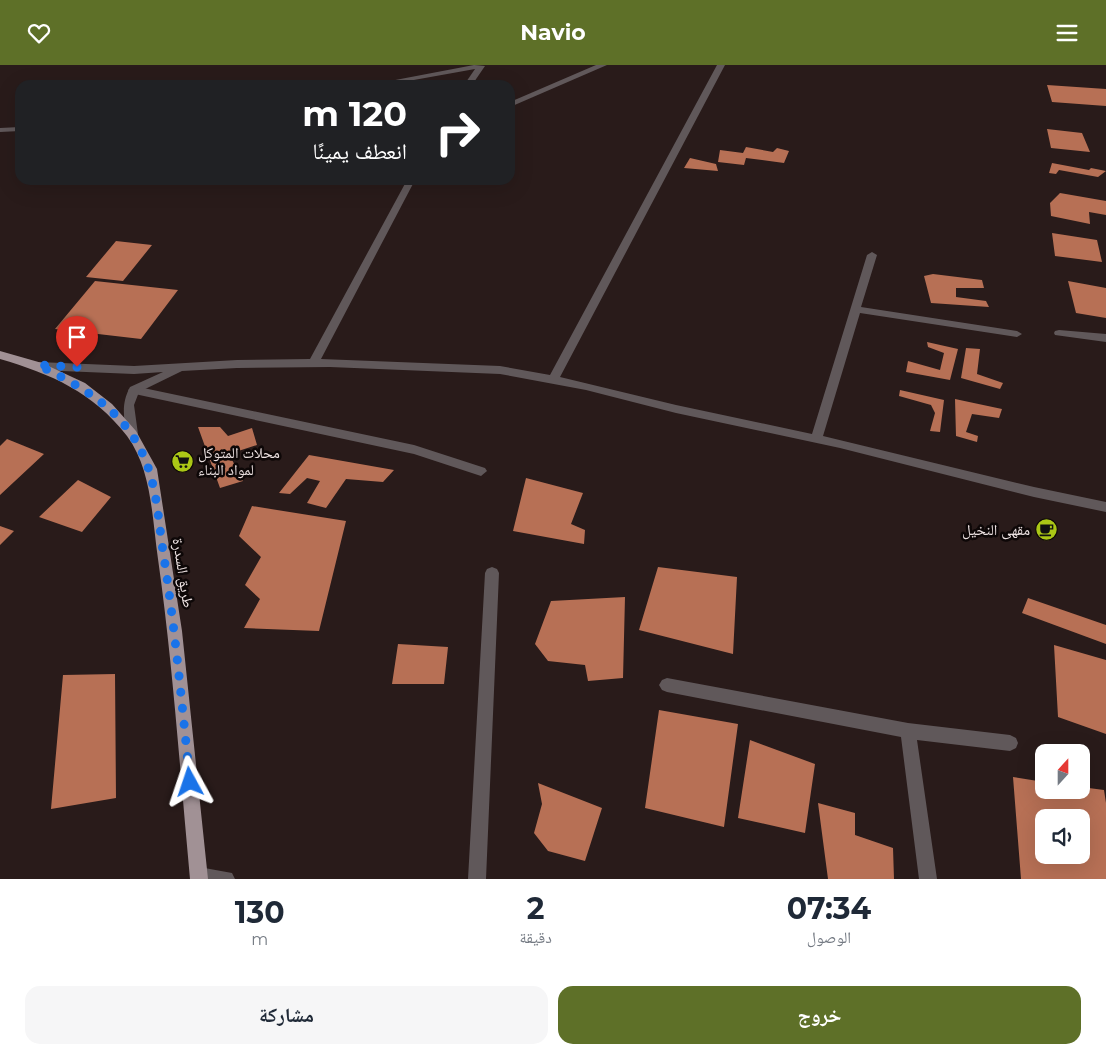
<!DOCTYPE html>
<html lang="ar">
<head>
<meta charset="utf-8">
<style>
	:root { --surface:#fff; --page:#f6f6f7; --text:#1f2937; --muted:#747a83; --accent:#5e7028 }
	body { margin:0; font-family:Montserrat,"Noto Naskh Arabic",sans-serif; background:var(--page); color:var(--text); direction:rtl; height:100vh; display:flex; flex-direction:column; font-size:19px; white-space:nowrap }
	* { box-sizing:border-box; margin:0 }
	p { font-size:16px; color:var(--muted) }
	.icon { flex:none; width:28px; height:28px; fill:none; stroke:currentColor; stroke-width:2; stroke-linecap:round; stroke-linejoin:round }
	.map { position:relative; height:814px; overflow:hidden; direction:ltr }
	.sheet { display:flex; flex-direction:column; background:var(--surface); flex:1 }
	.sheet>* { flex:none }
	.guide { position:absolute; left:15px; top:15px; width:500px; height:105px; border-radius:15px; box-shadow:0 5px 20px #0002; direction:rtl; background:#202124; color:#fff; overflow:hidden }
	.needle { width:32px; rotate:21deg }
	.tools { position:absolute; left:1035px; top:679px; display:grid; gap:10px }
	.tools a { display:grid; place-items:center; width:55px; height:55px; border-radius:10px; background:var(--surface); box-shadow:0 5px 20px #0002; font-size:25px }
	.pin { position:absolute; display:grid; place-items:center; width:42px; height:42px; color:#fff; margin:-51px -21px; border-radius:50% 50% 50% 0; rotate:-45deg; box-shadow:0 0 5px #0007 }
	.pin .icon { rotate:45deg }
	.me { position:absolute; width:55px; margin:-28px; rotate:355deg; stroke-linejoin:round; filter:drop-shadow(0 0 4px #0008) }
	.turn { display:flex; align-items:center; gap:18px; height:105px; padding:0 25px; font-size:22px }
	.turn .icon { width:65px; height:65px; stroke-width:2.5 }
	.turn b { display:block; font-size:35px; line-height:42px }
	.eta { display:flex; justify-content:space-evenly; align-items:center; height:85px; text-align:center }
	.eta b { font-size:30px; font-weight:700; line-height:35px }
	.primary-button { display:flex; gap:10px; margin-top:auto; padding:10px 25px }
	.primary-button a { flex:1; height:58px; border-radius:15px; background:var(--accent); color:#fff; font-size:20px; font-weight:700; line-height:58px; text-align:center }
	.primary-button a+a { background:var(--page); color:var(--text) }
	header { display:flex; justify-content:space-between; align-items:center; height:65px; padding:0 25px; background:var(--accent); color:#fff; font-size:22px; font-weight:700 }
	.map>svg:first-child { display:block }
	.building { fill:#b77055; fill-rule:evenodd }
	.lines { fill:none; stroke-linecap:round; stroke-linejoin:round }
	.service { fill:#60585a; fill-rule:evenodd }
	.minor { fill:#60585a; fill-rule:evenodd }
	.primary { fill:#a19195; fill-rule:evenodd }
	.route { stroke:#1a73e8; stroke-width:9; stroke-dasharray:0 16.2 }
	.labels { text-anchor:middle; stroke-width:5; stroke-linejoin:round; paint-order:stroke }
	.poi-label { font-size:15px; fill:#ece1e1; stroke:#0d0707; text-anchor:start }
	.street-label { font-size:15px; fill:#ece1e1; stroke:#0d0707 }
</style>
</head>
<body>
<header><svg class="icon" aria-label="menu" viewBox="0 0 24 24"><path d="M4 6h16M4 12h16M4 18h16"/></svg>Navio<svg class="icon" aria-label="heart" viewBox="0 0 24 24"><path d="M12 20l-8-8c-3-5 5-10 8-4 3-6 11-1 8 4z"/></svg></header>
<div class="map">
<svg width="1106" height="814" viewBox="0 0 1106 814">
	<rect width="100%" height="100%" fill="#291b1a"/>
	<path class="building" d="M1047 20 1106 24V41L1052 37Z
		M1047 64 1082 68 1090 87 1051 83Z
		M746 82 773 87 777 83 789 86 784 98 746 93 744 100 718 97 720 85 743 88Z
		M690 93 716 99 718 106 684 103Z
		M1052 98 1089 105 1091 103 1106 106 1098 112 1059 105 1056 109 1049 108Z
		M1060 128 1106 136V150L1089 147 1090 159 1051 151 1050 138Z
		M1052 168 1097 175 1102 197 1055 191Z
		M116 176 152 180 123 216 86 212Z
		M933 209 982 215 984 223H956V232L986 236 989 242 931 238 924 211Z
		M95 216 178 225 141 274 55 264Z
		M1068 216 1106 223V253L1076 248Z
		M927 277 958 284 950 315 906 307 908 296 940 305 944 288 928 282Z
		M966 283 980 284 977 309 1003 318 1000 324 961 313Z
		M900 325 944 335 940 367 930 366 935 348 931 340 899 331Z
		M955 334 1002 344 999 353 972 349 966 367 978 371 977 377 956 371Z
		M198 362H220L228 371 252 363 257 380 229 389 243 416 220 423Z
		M7 374 44 389 0 430V381Z
		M309 390 394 405 383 417 346 414 326 443 307 438 320 416 307 413 290 429 279 428Z
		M526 413 583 428 571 459 585 465 584 479 513 466Z
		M78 415 111 432 82 467 39 452Z
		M252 441 346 456 319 566 244 563 260 534 245 520 261 492 239 471Z
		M0 461 14 466 0 480Z
		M658 502 737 512 733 589 639 565Z
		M625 532 623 613 588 616 585 600 548 596 535 579 551 536Z
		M1028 533 1106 560V579L1022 548Z
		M398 579 448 582 444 619H392Z
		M1054 580 1106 595V669L1058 652Z
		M115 609 116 733 51 744 63 610Z
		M659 645 738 659 724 762 645 743Z
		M750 675 815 699 805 768 738 753Z
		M1013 712 1044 717V725H1081V722L1104 725 1106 738V814H1021ZM1044 752H1081V790H1044Z
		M538 718 602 743 585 796 548 786 534 768 542 739Z
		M818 738 855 748V770L893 783 894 814H828Z"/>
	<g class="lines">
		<path class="service" d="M134 321 414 380 485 403 487 406 481 411 414 389 130 328 128 325Z"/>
		<path class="minor" d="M474 0 485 1 472 20H464L475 4 386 20H369Z
			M596 0H607L510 42V37Z
			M717 0H725L560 312 676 340 812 369 867 190 872 187 877 190 861 242 1017 266 1022 269 1017 272 860 248 823 371 1034 422 1106 437V447L1034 432 840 383 676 348 586 325 500 309 330 302 237 303 182 306 139 327 134 340 138 369 132 373 126 369C124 351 121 339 130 322L163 307 134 309 38 305 32 301 38 297 134 301 237 295 310 294 407 115H415L321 294 500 301 550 310Z
			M20 62V66L0 67V63Z
			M1059 265 1106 269V277L1055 270 1054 268 1055 266Z
			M492 502 497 504 499 508 486 814H468L485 508 487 504Z
			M667 613 908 658 1010 670 1016 673 1018 678 1016 683 1010 686 917 675 937 814H919L901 672 667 627 662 625 659 620 662 615Z
			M199 802 232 808 235 814H191L190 811 193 805Z"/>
		<path class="primary" d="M0 286 42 298 85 318 112 339 136 366 157 404 182 566 208 814H190C180 707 173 600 158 494 152 453 152 405 127 371 93 327 51 309 0 294Z"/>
	</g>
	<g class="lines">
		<path class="route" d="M77 302 38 300C74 318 109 336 132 370 156 405 157 445 163 486 175 563 182 640 190 717"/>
	</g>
	<defs>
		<symbol id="supermarket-disc" viewBox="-11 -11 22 22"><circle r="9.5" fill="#abc716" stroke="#0d0707"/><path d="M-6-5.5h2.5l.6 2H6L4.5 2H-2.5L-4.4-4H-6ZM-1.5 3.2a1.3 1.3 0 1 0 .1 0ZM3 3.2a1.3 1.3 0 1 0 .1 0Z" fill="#111"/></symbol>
		<symbol id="cafe-disc" viewBox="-11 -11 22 22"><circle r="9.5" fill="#abc716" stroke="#0d0707"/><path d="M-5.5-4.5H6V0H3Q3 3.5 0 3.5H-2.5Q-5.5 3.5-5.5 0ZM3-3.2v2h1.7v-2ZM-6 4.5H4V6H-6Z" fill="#111"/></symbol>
	</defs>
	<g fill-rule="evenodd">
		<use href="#supermarket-disc" x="170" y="384" width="25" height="25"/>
		<use href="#cafe-disc" x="1034" y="452" width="25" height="25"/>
	</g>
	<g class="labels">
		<g class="poi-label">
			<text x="198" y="393">محلات المتوكل<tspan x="198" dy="17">لمواد البناء</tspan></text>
			<text x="1030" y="470" text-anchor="end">مقهى النخيل</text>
		</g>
		<g class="street-label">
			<text transform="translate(183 508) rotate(81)" y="5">طريق السدرة</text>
		</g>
	</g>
</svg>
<div class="tools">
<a><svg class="needle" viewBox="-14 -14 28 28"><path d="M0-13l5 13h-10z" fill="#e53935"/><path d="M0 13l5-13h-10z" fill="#747a83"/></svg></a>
<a><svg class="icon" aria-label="sound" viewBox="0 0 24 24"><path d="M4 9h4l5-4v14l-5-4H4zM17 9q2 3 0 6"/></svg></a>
</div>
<div class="pin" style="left:77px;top:302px;background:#d93025"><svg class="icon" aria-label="arrive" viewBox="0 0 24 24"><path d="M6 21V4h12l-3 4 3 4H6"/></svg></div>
<svg class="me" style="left:190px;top:717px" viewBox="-20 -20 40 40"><path d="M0-17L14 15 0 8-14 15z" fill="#1a73e8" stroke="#fff" stroke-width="4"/></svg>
<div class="guide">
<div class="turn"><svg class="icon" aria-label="right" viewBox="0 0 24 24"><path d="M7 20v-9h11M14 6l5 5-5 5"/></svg><div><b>120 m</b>انعطف يمينًا</div></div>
</div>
</div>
<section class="sheet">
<div class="eta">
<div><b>07:34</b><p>الوصول</p></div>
<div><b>2</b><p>دقيقة</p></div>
<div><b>130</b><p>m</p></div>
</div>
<div class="primary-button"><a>خروج</a><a>مشاركة</a></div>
</section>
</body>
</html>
